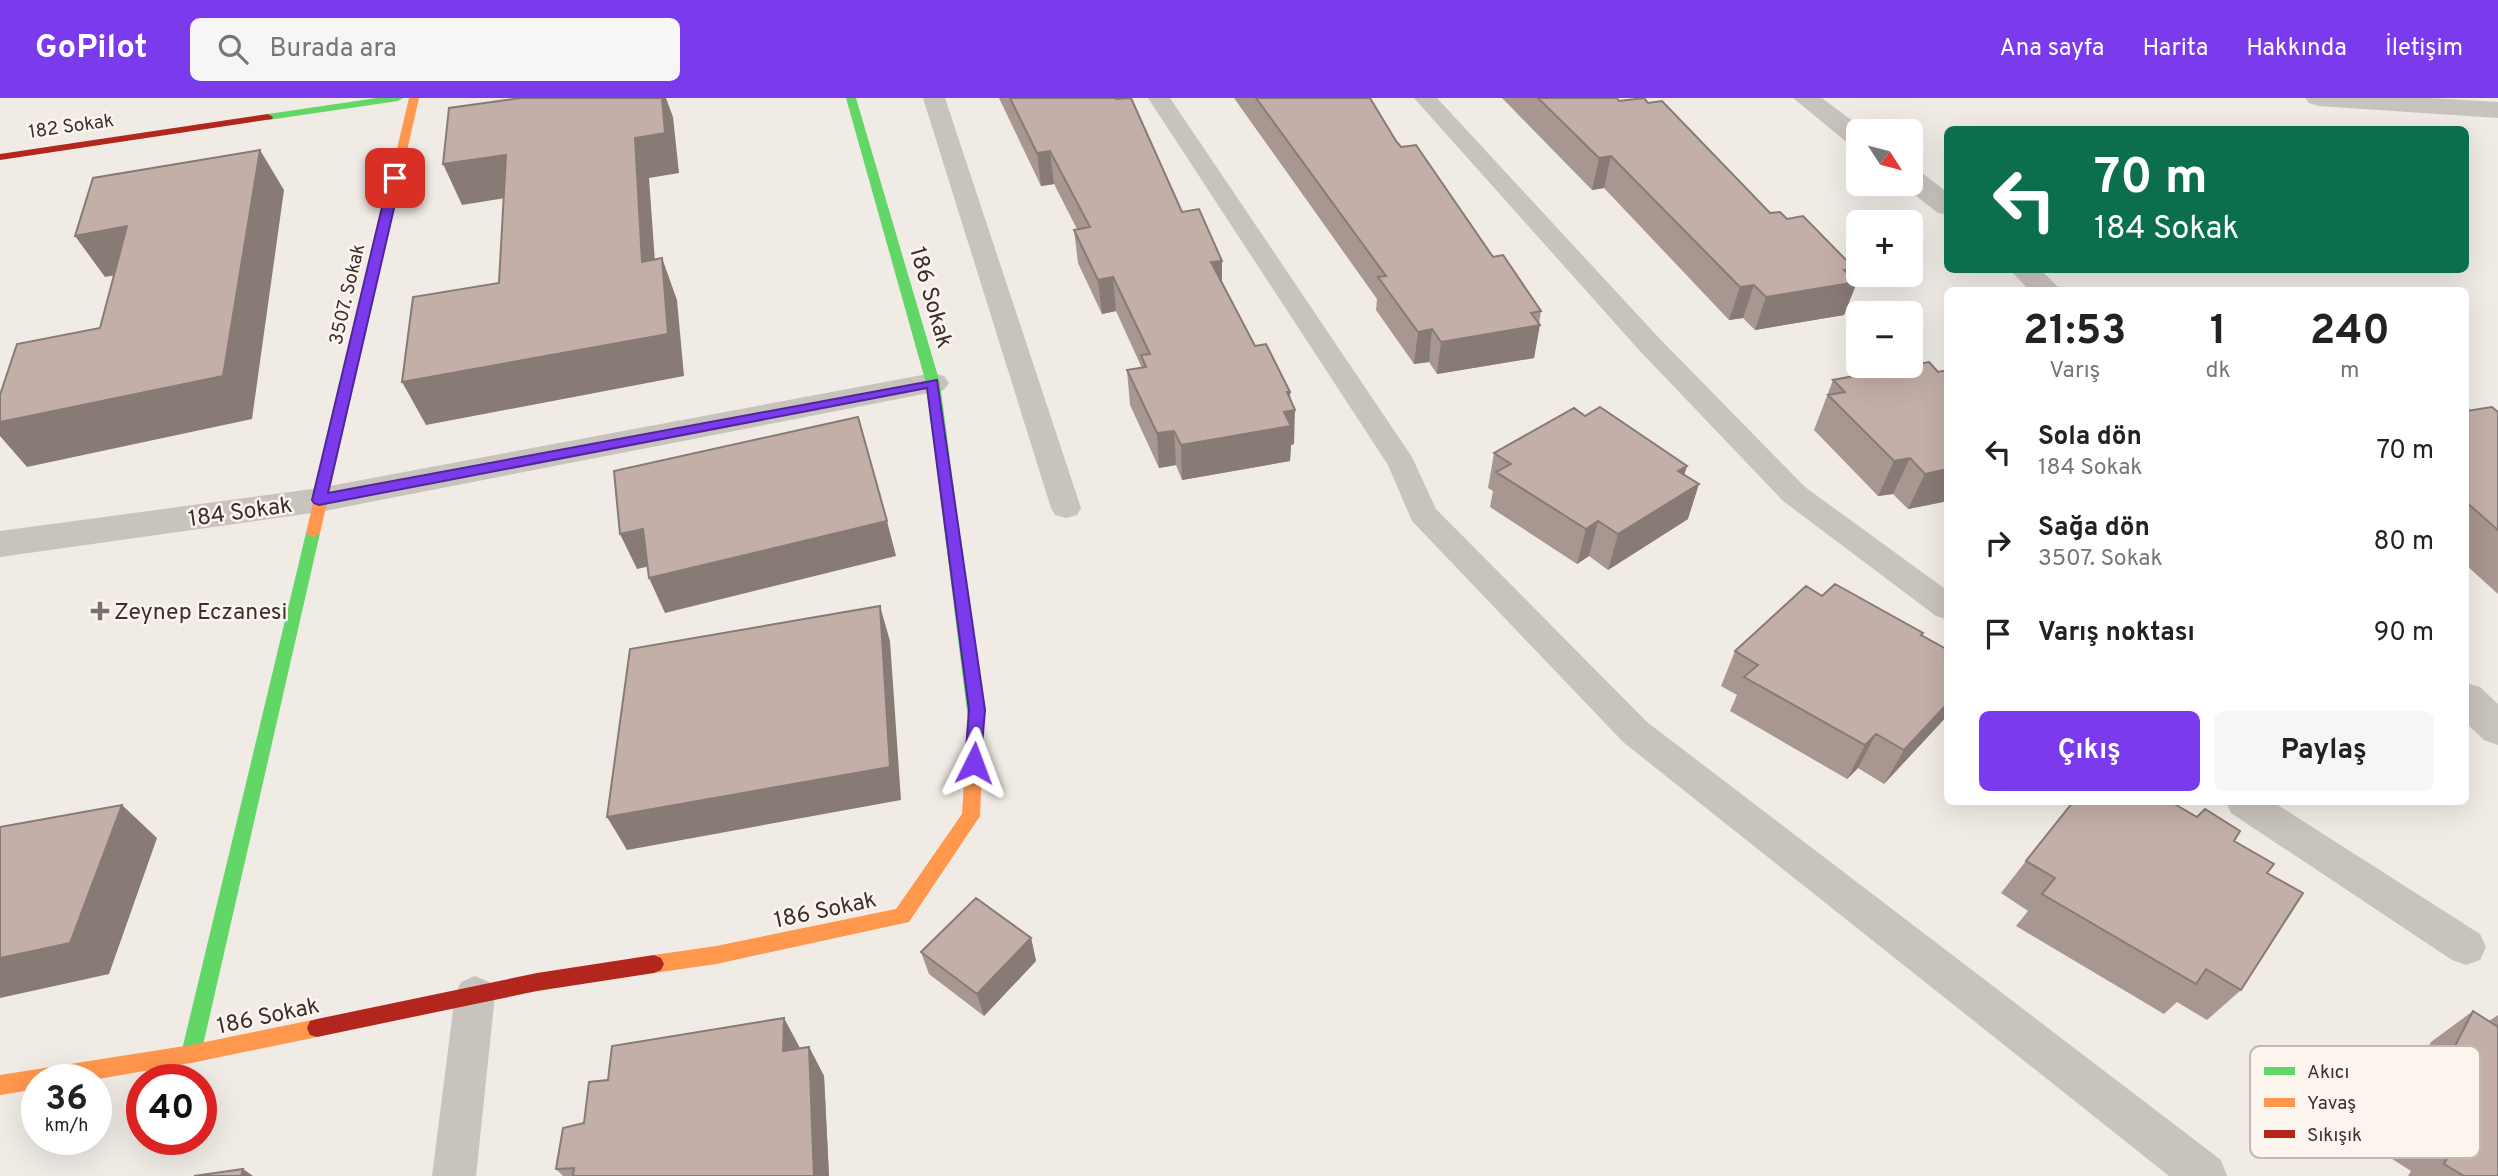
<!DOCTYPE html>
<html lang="tr">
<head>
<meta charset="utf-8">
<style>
	:root { --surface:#fff; --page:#f6f6f6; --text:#222; --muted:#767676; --accent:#7c3aed }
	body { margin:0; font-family:Overpass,sans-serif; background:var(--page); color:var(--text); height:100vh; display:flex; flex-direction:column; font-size:26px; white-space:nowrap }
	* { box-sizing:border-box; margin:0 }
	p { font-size:23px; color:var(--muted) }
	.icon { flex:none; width:38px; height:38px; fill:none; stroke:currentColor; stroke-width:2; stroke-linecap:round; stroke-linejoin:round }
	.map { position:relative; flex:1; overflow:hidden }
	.details { position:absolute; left:1944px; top:189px; width:525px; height:518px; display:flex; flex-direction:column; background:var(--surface); border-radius:10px; box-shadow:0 7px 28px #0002 }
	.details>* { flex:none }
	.banner { position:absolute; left:1944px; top:28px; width:525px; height:147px; border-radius:10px; box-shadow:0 7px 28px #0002; background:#0b6e4f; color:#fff; overflow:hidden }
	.needle { width:46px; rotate:126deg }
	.tools { position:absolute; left:1846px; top:21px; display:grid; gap:14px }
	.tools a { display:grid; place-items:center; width:77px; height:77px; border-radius:10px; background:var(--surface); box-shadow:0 7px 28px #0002; font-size:35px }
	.speed { position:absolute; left:21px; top:966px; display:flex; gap:14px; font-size:35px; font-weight:700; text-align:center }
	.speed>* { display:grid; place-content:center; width:91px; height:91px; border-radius:50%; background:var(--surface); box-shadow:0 7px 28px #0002; line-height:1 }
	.speed small { font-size:18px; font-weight:400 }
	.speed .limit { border:10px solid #d22; background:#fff; color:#111 }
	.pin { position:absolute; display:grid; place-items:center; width:60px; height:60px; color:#fff; margin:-30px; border-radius:14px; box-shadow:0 4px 10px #0006 }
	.me { position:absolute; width:77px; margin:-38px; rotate:3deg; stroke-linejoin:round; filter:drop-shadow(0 0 5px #0008) }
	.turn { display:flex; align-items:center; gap:24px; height:147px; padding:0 35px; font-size:32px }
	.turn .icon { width:91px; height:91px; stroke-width:2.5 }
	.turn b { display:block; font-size:49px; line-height:60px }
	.eta { display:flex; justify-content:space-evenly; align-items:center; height:119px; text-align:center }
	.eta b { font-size:42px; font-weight:700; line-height:49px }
	.cta { display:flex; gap:14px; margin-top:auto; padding:14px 35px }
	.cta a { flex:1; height:80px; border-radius:10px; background:var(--accent); color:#fff; font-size:28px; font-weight:700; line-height:80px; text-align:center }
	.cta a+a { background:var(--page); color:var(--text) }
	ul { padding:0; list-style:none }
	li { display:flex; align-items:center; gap:21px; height:91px; padding:0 35px }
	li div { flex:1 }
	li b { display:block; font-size:26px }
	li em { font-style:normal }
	header { display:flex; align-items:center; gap:42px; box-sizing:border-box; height:98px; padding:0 35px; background:var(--accent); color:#fff }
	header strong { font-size:33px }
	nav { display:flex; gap:38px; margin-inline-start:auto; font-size:24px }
	.search { width:490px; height:63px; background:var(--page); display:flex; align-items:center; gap:18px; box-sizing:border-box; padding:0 24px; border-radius:10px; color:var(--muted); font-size:26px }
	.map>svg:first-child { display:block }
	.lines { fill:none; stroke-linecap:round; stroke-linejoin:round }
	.lane { fill:#c9c3be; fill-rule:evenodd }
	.street { fill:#c9c3be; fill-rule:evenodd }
	.fast { fill:#63d668; fill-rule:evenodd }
	.slow { fill:#ff974d; fill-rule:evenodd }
	.jam { fill:#b3261e; fill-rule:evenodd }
	.wall { fill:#a89690 }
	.shaded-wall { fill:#887a75 }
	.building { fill:#c3afa7; stroke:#887a75; stroke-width:2 }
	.route { fill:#7c3aed; stroke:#51269a; stroke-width:2 }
	.poi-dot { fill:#7a716c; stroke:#fbf5ee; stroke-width:2.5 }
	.labels { text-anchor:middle; stroke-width:5; stroke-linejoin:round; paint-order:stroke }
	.far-street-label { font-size:19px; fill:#3b302b; stroke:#fbf5ee }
	.street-label { font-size:23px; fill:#3b302b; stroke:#fbf5ee }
	.poi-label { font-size:23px; fill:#3b302b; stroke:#fbf5ee; text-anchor:start }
	.key { fill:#fbf5ee; stroke:#c1bab4; stroke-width:2 }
	.key-label { font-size:19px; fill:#3b302b }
</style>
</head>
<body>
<header>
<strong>GoPilot</strong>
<div class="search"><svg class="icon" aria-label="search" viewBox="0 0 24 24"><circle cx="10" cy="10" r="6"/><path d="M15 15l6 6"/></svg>Burada ara</div>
<nav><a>Ana sayfa</a><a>Harita</a><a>Hakkında</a><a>İletişim</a></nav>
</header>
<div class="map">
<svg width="2498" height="1078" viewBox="0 0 2498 1078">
	<rect width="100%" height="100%" fill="#f0ebe5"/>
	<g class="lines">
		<path class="lane" d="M923 0H945L1081 410 1077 417 1066 420 1055 417 1051 410Z
			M1148 0H1170L1412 359 1436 411 1647 624 2221 1062 2227 1078H2169L1623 644 1412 423 1388 367Z
			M1414 0H1437L1659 240 1805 389 1948 493V522L1936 518 1783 403 1639 252Z
			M2226 704H2273L2480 836 2486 849 2480 862 2466 867 2452 862 2231 715Z
			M475 878 489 884 495 897 476 1078H432L455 897 461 884Z"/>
		<path class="street" d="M1793 0H1822L1866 33H1858V48L1849 46Z
			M2305 0H2431L2498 4V20L2318 8 2309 5Z
			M1911 72 1921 74 1948 95V117L1938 115 1901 86H1911Z
			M2010 172H2041L2061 192H2029Z
			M933 275 944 278 949 285 944 292 319 414 0 459V433L319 390Z
			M2466 585 2480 589 2498 606V647L2484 642 2466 625Z"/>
		<path class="fast" d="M377 0H403L398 3 268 22 263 19 268 16Z
			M846 0H856L940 285 984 621 982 626H970L968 621 926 285Z
			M313 430 320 435 201 956 198 963 191 965 184 963 181 956 306 435Z"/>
		<path class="slow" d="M409 0H419L320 435 313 440 306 435Z
			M976 615 982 616 984 621 980 718 909 824 716 866 654 875 647 872 644 866 647 860 654 857 716 848 896 811 962 716 968 621 970 616Z
			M317 921 324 923 327 930 324 937 317 939 191 965 92 982H37V991L0 997V977L191 947Z"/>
		<path class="jam" d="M268 16 273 19 272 21 0 62V56Z
			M654 857 661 860 664 866 661 872 654 875 537 893 317 939 310 937 307 930 310 923 317 921 537 875Z"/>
	</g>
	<path class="wall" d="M999 0H1115L1182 114 1222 163V185L1255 248 1290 294 1294 346 1291 347 1290 363 1182 382 1176 367 1159 370 1130 307 1127 272 1142 270 1141 268 1116 213 1102 216 1078 165 1074 132 1077 131 1054 86 1041 88Z
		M1234 0H1370L1396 43 1493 159 1541 213 1534 260 1437 276 1429 264 1414 266 1376 212 1377 201Z
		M1502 0H1617L1619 3 1648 5 1770 115 1857 184 1844 217 1755 232 1743 220 1729 222 1604 90 1592 92Z
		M1929 264 1948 403 1908 411 1893 396 1878 398 1814 332 1833 282Z
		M2466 313 2498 314V496L2466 467Z
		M1585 318 1687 368 1684 376 1688 421 1608 472 1589 458 1577 466 1490 409 1493 393 1488 390 1494 355Z
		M1922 537 1948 552V617L1884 686 1858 670 1847 681 1730 613 1737 597 1721 588 1735 553Z
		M2234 743 2267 775 2241 892 2207 922 2177 904 2164 916 2016 828 2028 813 2001 795 2026 763Z
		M1031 840 1036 863 984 918 929 876 921 854Z
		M2473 913 2489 923 2498 917V1078H2408L2411 1073 2375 1050 2431 944Z
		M809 949 824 978 829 1078H563L556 1071 584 1025 800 950Z"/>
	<path class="shaded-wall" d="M662 0H666L673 19 679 75 649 80 658 206 642 164 635 40Z
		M260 52 284 92 252 321 27 369 0 338V324L223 278Z
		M1050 53 1054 86 1041 88 1037 55Z
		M506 57 524 97 462 107 443 66Z
		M1611 58 1604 90 1592 92 1599 60Z
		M127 128 156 170 105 179 75 138Z
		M662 160 677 202 684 278 426 327 402 284Z
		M1222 163V197L1211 164Z
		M1854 170 1848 185 1857 184 1844 217 1755 232 1766 199 1844 172Z
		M1113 179 1116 213 1102 216 1098 182Z
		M1754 187 1743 220 1729 222 1740 189Z
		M1540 227 1534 260 1437 276 1441 244Z
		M1432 231 1429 264 1414 266 1418 234Z
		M1287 294H1290L1289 313 1295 312 1294 346 1291 347 1290 363 1182 382 1181 347 1284 314Z
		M1174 333 1176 367 1159 370 1157 335Z
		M1910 360 1893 396 1878 398 1894 363Z
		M1687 368 1677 400 1699 386 1688 421 1608 472 1618 436 1678 373Z
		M1948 371V403L1908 411 1925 376Z
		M887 423 896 458 665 515 649 480Z
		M1598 423 1589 458 1577 466 1586 431Z
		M643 431 659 466 637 471 620 436Z
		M880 508 890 543 901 702 627 752 607 719Z
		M1948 605V617L1884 686 1904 652Z
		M1876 636 1858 670 1847 681 1865 647Z
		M122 707 157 740 109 876 0 900V860Z
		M1031 840 1036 863 984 918 977 896Z
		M784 920 800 950 783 953Z
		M809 949 824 978 829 1078H814Z
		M243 1071 253 1078H241Z"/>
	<path class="building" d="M521 0H662L665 35 635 40 642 164 662 160 668 236 402 284 413 199 499 185 506 57 443 66 449 10Z
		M1010 0H1115L1116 1 1131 0 1182 114 1199 111 1222 163 1211 164 1255 248 1266 246 1290 294H1287L1295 312 1284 314 1291 328 1181 347 1174 333 1157 335 1127 272 1146 269 1141 257 1150 256 1113 179 1098 182 1074 132 1090 129 1050 53 1037 55Z
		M1256 0H1370L1396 43 1401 49 1416 47 1493 159 1503 157 1541 213 1531 215 1540 227 1441 244 1432 231 1418 234 1378 179 1386 178Z
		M1538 0H1617L1619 3 1644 0 1648 5 1662 3 1770 115 1780 114 1787 121 1803 118 1854 170 1844 172 1857 184 1766 199 1754 187 1740 189 1611 58 1599 60Z
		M260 52 223 278 0 324V297L17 246 100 230 127 128 75 138 93 80Z
		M1929 264 1938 274 1948 272V371L1925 376 1910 360 1894 363 1828 297 1845 294 1833 282Z
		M1600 309 1687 368 1678 373 1699 386 1618 436 1598 423 1586 431 1496 374 1511 366 1494 355 1574 310 1585 318Z
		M2492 309 2498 314V432L2466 404V313Z
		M858 319 887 423 649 480 643 431 620 436 614 373Z
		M1835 486 1923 535 1921 537 1948 552V560L1945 562 1948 564V605L1904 652 1876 636 1865 647 1744 579 1758 567 1735 553 1806 488 1822 498Z
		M880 508 890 669 607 719 630 551Z
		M2073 704H2171L2197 719 2205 711 2240 733 2234 743 2274 766 2267 775 2303 795 2241 892 2206 871 2196 886 2042 796 2055 780 2026 763Z
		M122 707 70 845 0 860V729Z
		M976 800 1031 840 977 896 921 854Z
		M2473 913 2498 929V1078H2464L2444 1066 2455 1045 2417 1022Z
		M784 920 783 953 809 949 814 1078H573L574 1070 556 1071 563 1030 584 1025 589 984 608 982 612 948Z
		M243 1071 241 1078H194Z"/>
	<path class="route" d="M395 77 401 80 328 395 937 282 985 612 980 670H968L965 665 969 612 927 290 319 407 314 405 312 402 389 80Z"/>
	<path class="poi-dot" d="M96.5 502.5h7v7h7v7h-7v7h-7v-7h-7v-7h7z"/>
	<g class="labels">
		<g class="far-street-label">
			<text transform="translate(71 27) rotate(-8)" y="7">182 Sokak</text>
			<text transform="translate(346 196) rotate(-77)" y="7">3507. Sokak</text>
		</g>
		<g class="street-label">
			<text transform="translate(932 199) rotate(74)" y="8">186 Sokak</text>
			<text transform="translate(240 413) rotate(-8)" y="8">184 Sokak</text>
			<text transform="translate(825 811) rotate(-12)" y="8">186 Sokak</text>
			<text transform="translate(268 917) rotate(-12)" y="8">186 Sokak</text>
		</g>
		<g class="poi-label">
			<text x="114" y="521">Zeynep Eczanesi</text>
		</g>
	</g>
	<rect x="2250" y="948" width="230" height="112" rx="10" class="key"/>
	<rect x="2264" y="969" width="31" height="8" fill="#63d668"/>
	<rect x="2264" y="1000" width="31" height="9" fill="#ff974d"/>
	<rect x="2264" y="1032" width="31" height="8" fill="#b3261e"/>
	<g class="key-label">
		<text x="2307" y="980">Akıcı</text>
		<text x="2307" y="1011">Yavaş</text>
		<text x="2307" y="1043">Sıkışık</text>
	</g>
</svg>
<div class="tools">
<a><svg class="needle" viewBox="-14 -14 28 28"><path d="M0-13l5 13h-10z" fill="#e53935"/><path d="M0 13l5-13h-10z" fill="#767676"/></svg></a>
<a>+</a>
<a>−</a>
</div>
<div class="speed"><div>36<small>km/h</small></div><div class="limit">40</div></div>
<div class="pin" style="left:395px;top:80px;background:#d93025"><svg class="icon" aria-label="arrive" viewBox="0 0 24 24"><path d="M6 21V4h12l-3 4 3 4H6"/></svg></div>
<svg class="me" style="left:974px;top:665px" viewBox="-20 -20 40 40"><path d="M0-17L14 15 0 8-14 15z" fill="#7c3aed" stroke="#fff" stroke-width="4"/></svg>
<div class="banner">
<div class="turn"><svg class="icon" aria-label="left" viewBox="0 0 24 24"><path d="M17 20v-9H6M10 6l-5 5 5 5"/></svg><div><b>70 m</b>184 Sokak</div></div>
</div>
<section class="details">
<div class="eta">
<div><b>21:53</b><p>Varış</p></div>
<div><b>1</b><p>dk</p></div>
<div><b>240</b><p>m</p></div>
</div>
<ul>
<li><svg class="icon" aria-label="left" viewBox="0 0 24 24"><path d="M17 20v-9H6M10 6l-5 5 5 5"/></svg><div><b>Sola dön</b><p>184 Sokak</p></div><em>70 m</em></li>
<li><svg class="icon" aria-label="right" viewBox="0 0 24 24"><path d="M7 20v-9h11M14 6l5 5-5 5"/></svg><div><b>Sağa dön</b><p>3507. Sokak</p></div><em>80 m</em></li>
<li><svg class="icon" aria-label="arrive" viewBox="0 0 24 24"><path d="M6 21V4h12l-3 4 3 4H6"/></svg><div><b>Varış noktası</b></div><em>90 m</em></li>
</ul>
<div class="cta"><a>Çıkış</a><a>Paylaş</a></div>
</section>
</div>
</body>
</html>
